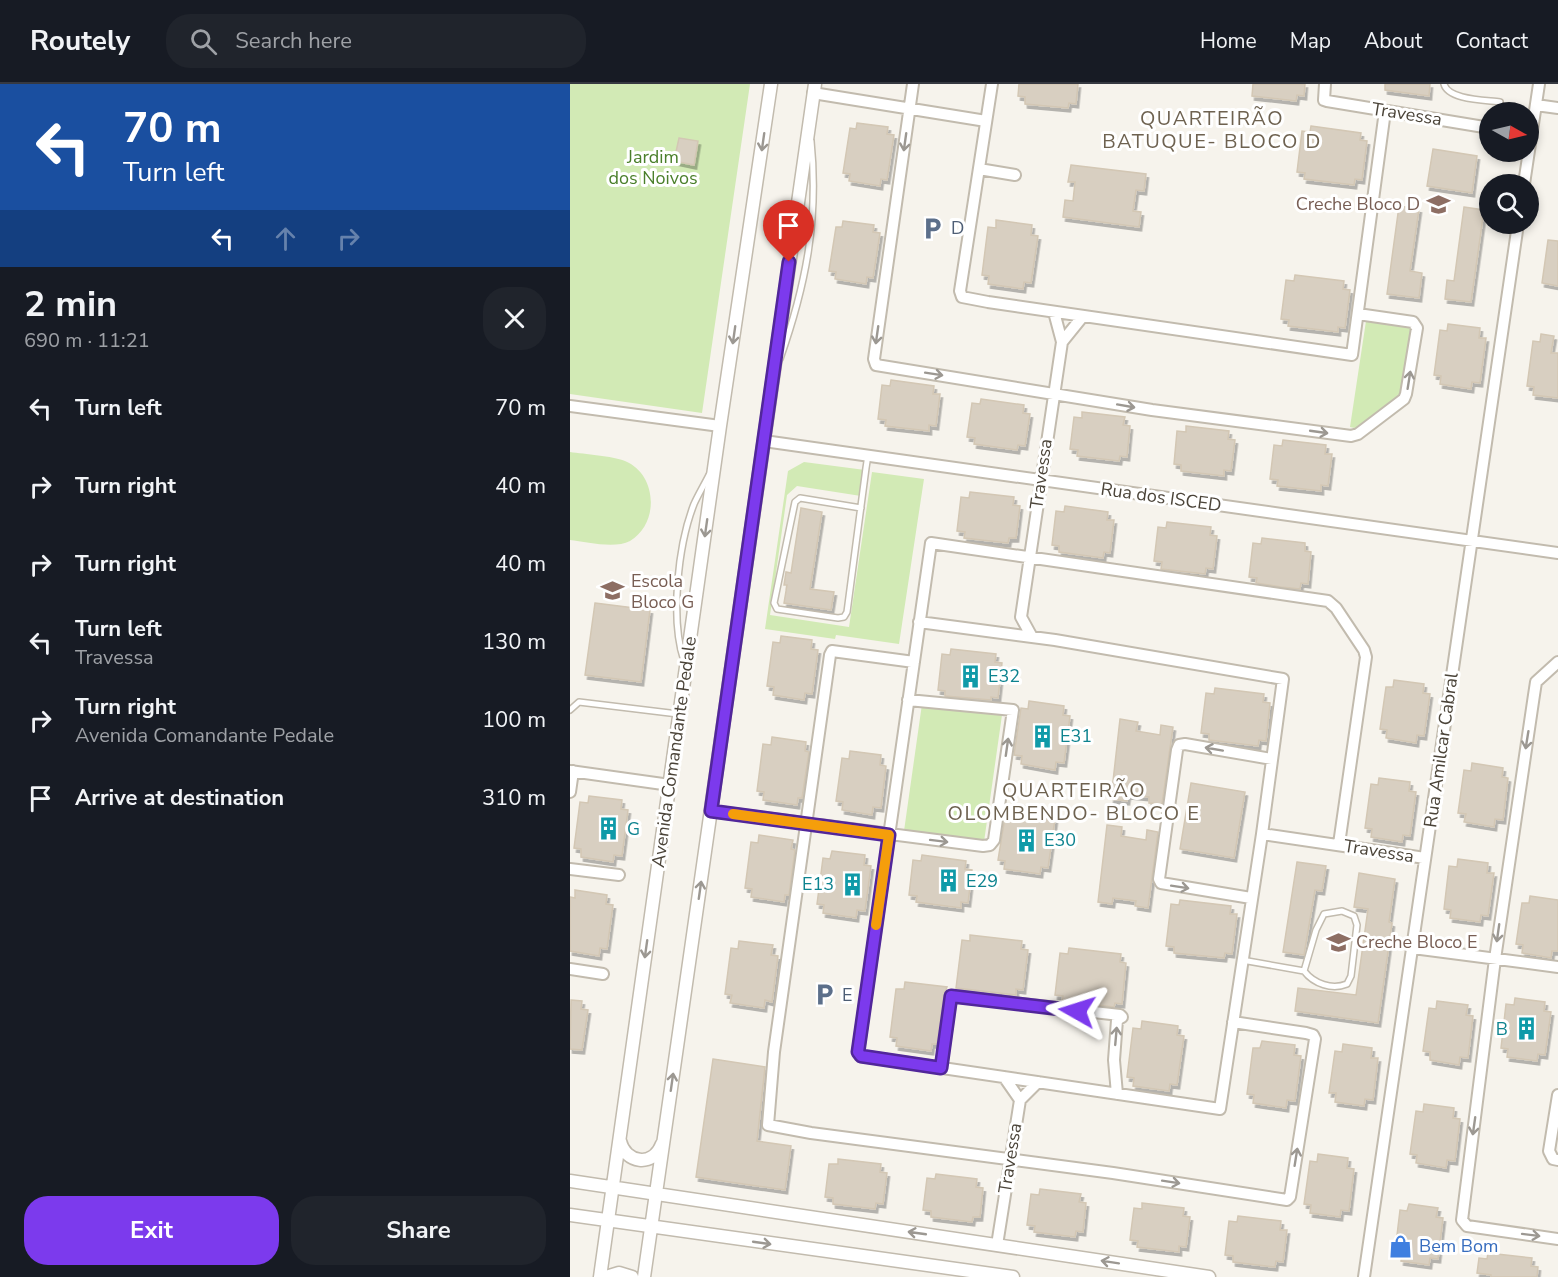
<!DOCTYPE html>
<html lang="en">
<head>
<meta charset="utf-8">
<style>
	:root { --surface:#171b24; --page:#20242c; --text:#f1f3f6; --muted:#9ea1a6; --line:#363941; --accent:#7c3aed }
	body { margin:0; font-family:"Nunito Sans",sans-serif; background:var(--page); color:var(--text); height:100vh; display:flex; flex-direction:column; font-size:22px; white-space:nowrap }
	* { box-sizing:border-box; margin:0 }
	p { font-size:20px; color:var(--muted) }
	.icon { flex:none; width:33px; height:33px; fill:none; stroke:currentColor; stroke-width:2; stroke-linecap:round; stroke-linejoin:round }
	.map { position:relative; flex:1; overflow:hidden }
	.drawer { display:flex; flex-direction:column; background:var(--surface); width:570px }
	.drawer>* { flex:none }
	.guide { background:#1a4fa0; color:#fff; overflow:hidden }
	.needle { width:39px; rotate:98deg }
	.tools { position:absolute; left:909px; top:18px; display:grid; gap:12px }
	.tools a { display:grid; place-items:center; width:60px; height:60px; border-radius:50%; background:var(--surface); box-shadow:0 3px 9px #0003; font-size:30px }
	.pin { position:absolute; display:grid; place-items:center; width:51px; height:51px; color:#fff; margin:-62px -26px; border-radius:50% 50% 50% 0; rotate:-45deg; box-shadow:0 0 6px #0007 }
	.pin .icon { rotate:45deg }
	.me { position:absolute; width:66px; margin:-33px; rotate:276deg; stroke-linejoin:round; filter:drop-shadow(0 0 4px #0008) }
	.turn { display:flex; align-items:center; gap:21px; height:126px; padding:0 24px; font-size:27px }
	.turn .icon { width:78px; height:78px; stroke-width:2.5 }
	.turn b { display:block; font-size:42px; line-height:51px }
	.lanes { display:flex; align-items:center; height:57px; padding:0 24px; background:#0003; justify-content:center; gap:30px; direction:ltr }
	.lanes .off { opacity:.35 }
	.round { display:grid; place-items:center; flex:none; width:63px; height:63px; border-radius:24px; background:var(--page) }
	.head { display:flex; align-items:center; justify-content:space-between; height:102px; padding:0 24px }
	h1 { font-size:36px; font-weight:700; line-height:45px }
	.action { display:flex; gap:12px; margin-top:auto; padding:12px 24px }
	.action a { flex:1; height:69px; border-radius:24px; background:var(--accent); color:#fff; font-size:24px; font-weight:700; line-height:69px; text-align:center }
	.action a+a { background:var(--page); color:var(--text) }
	ul { padding:0; list-style:none }
	li { display:flex; align-items:center; gap:18px; height:78px; padding:0 24px }
	li div { flex:1 }
	li b { display:block; font-size:22px }
	li em { font-style:normal }
	header { display:flex; align-items:center; gap:36px; box-sizing:border-box; height:84px; padding:0 30px; background:var(--surface); border-bottom:2px solid var(--line) }
	header strong { font-size:28px }
	nav { display:flex; gap:33px; margin-inline-start:auto; font-size:21px }
	.search { width:420px; height:54px; background:var(--page); display:flex; align-items:center; gap:15px; box-sizing:border-box; padding:0 21px; border-radius:24px; color:var(--muted); font-size:22px }
	main { display:flex; flex:1; min-height:0 }
	.map>svg:first-child { display:block }
	.green { fill:#d2eab5 }
	.building { fill:#d8cfc1; stroke:#d3c7b4; stroke-width:1.5; filter:url(#shadow) }
	.lines { fill:none; stroke-linecap:round; stroke-linejoin:round }
	.service-casing { stroke:#c2bbae; stroke-width:8 }
	.minor-casing { stroke:#c2bbae; stroke-width:14 }
	.tertiary-casing { stroke:#c2bbae; stroke-width:15 }
	.service { stroke:#fff; stroke-width:5 }
	.minor { stroke:#fff; stroke-width:10 }
	.tertiary { stroke:#fff; stroke-width:12 }
	.oneway { stroke:#9c9892 }
	.route-casing { stroke:#51269a; stroke-width:15 }
	.route { stroke:#7c3aed; stroke-width:10 }
	.slow { stroke:#f59e0b; stroke-width:10 }
	.labels { text-anchor:middle; stroke-width:6; stroke-linejoin:round; paint-order:stroke }
	.street-label { font-size:18px; fill:#4b4439; stroke:#fff }
	.park-label { font-size:18px; fill:#4a7f2a; stroke:#fff }
	.education-label { font-size:18px; fill:#785e54; stroke:#fff; text-anchor:start }
	.service-label { font-size:18px; fill:#4e5e75; stroke:#fff; text-anchor:start }
	.culture-label { font-size:18px; fill:#0d838f; stroke:#fff; text-anchor:start }
	.shop-label { font-size:18px; fill:#366cbe; stroke:#fff; text-anchor:start }
	.neighbourhood-label { font-size:20px; letter-spacing:1.5px; fill:#6e6250; stroke:#fff }
</style>
</head>
<body>
<header>
<strong>Routely</strong>
<div class="search"><svg class="icon" aria-label="search" viewBox="0 0 24 24"><circle cx="10" cy="10" r="6"/><path d="M15 15l6 6"/></svg>Search here</div>
<nav><a>Home</a><a>Map</a><a>About</a><a>Contact</a></nav>
</header>
<main>
<section class="drawer">
<div class="guide">
<div class="turn"><svg class="icon" aria-label="left" viewBox="0 0 24 24"><path d="M17 20v-9H6M10 6l-5 5 5 5"/></svg><div><b>70 m</b>Turn left</div></div>
<div class="lanes"><svg class="icon" aria-label="left" viewBox="0 0 24 24"><path d="M17 20v-9H6M10 6l-5 5 5 5"/></svg><svg class="icon off" aria-label="ahead" viewBox="0 0 24 24"><path d="M12 20V5M6 11l6-6 6 6"/></svg><svg class="icon off" aria-label="right" viewBox="0 0 24 24"><path d="M7 20v-9h11M14 6l5 5-5 5"/></svg></div>
</div>
<div class="head"><div><h1>2 min</h1><p>690 m · 11:21</p></div><a class="round"><svg class="icon" aria-label="close" viewBox="0 0 24 24"><path d="M6 6l12 12M18 6L6 18"/></svg></a></div>
<ul>
<li><svg class="icon" aria-label="left" viewBox="0 0 24 24"><path d="M17 20v-9H6M10 6l-5 5 5 5"/></svg><div><b>Turn left</b></div><em>70 m</em></li>
<li><svg class="icon" aria-label="right" viewBox="0 0 24 24"><path d="M7 20v-9h11M14 6l5 5-5 5"/></svg><div><b>Turn right</b></div><em>40 m</em></li>
<li><svg class="icon" aria-label="right" viewBox="0 0 24 24"><path d="M7 20v-9h11M14 6l5 5-5 5"/></svg><div><b>Turn right</b></div><em>40 m</em></li>
<li><svg class="icon" aria-label="left" viewBox="0 0 24 24"><path d="M17 20v-9H6M10 6l-5 5 5 5"/></svg><div><b>Turn left</b><p>Travessa</p></div><em>130 m</em></li>
<li><svg class="icon" aria-label="right" viewBox="0 0 24 24"><path d="M7 20v-9h11M14 6l5 5-5 5"/></svg><div><b>Turn right</b><p>Avenida Comandante Pedale</p></div><em>100 m</em></li>
<li><svg class="icon" aria-label="arrive" viewBox="0 0 24 24"><path d="M6 21V4h12l-3 4 3 4H6"/></svg><div><b>Arrive at destination</b></div><em>310 m</em></li>
</ul>
<div class="action"><a>Exit</a><a>Share</a></div>
</section>
<div class="map">
<svg width="988" height="1193" viewBox="0 0 988 1193">
	<defs>
		<filter id="shadow"><feDropShadow dx="2.5" dy="4" stdDeviation="0" flood-color="#0004"/></filter>
	</defs>
	<rect width="100%" height="100%" fill="#f6f3ec"/>
	<path class="green" d="M0 0H180L132 329 0 310Z
		M800 234 841 241 831 312 789 345 780 343 796 237Z
		M0 368C15 370 42 372 55 377 87 390 90 439 60 457 45 465 16 458 0 456Z
		M234 378 295 386 291 412 227 402 217 411 200 531 279 543 302 388 354 395 329 560 266 551 265 555 195 545 218 387Z
		M352 620 432 631 414 758 334 747Z"/>
	<path class="building" d="M449 0H508L506 20 499 19 498 24 455 20V13L448 12Z
		M683 0H735L734 12 727 11 726 17 682 12Z
		M815 0H860L859 12 815 6Z
		M287 39 318 43 317 50 324 51 317 96 311 95 310 102 279 97 280 90 273 89 280 44 286 45Z
		M741 42 791 49 790 56 797 57 792 96 785 95 784 101 734 95 735 89 727 88 732 47 740 48Z
		M109 54 128 57 124 81 104 77Z
		M863 65 907 72 902 109 857 102Z
		M501 81 576 90 574 107 566 106 563 127 571 128 569 143 493 133 495 116 503 117 505 98H498Z
		M829 122 849 125 840 187 852 189 849 214 817 210Z
		M894 123 914 126 901 218 875 215 877 196 884 197Z
		M426 136 462 141 461 151 468 152 461 199 454 198 453 205 418 200 419 192 412 191 418 143 426 144Z
		M273 137 304 141 303 148 310 149 303 194 297 193 296 200 265 195 266 188 259 187 266 143H272Z
		M978 156 988 157V202L972 199Z
		M725 191 774 197 773 205 780 206 775 244 768 243V248L718 242 719 236 711 235 716 196 724 197Z
		M878 240 910 244 909 254H916L910 299 902 298 901 305 870 300 871 292 864 291 870 246 877 247Z
		M971 250 984 252 981 269H988V314L963 311 964 303 957 302 963 257 970 258Z
		M321 296 364 302 363 310H370L366 342 359 341V347L315 342 316 336 308 335 312 301 320 302Z
		M411 315 454 321 453 329 460 330 455 362 448 361 447 366 404 360 405 354 397 353 402 319 410 320Z
		M512 328 555 333 553 341 560 342 557 373 550 372 549 377 507 372 508 366 500 365 504 333 512 334Z
		M616 342 659 347 658 355 665 356 661 387 654 386V392L611 387V381L604 380 607 347 616 348Z
		M713 356 756 361 755 370H762L758 402 751 401V407L707 402 708 396 700 395 704 361 712 362Z
		M400 408 444 413 443 421 450 422 446 454H439L438 459 394 454 395 448 387 447 391 413 399 414Z
		M495 422 538 428 537 436H544L540 469 534 468 533 474 489 468V462L482 461 486 427 494 428Z
		M231 424 252 428 240 505 264 508 261 526 214 519 217 501H214L216 488 221 489Z
		M597 438 641 443 640 451 647 452 643 485 636 484 635 490 591 485 592 478 584 477 588 443 596 444Z
		M692 454 735 459V467L741 468 738 500 731 499 730 505 711 503 686 499 687 494 679 493 683 459 691 460Z
		M25 519 80 526 71 598 15 591Z
		M211 552 242 556 241 565 248 566 242 610 235 609 234 616 203 611 204 603 197 602 203 558 210 559Z
		M381 565 426 570 425 578 432 579 428 614 421 613V616L375 612V607L368 606 372 570 380 571Z
		M824 596 854 600 853 609 860 610 854 652 847 651 846 659 816 654 817 646 810 645 816 603H823Z
		M645 604 694 610 693 618 700 619 696 657 689 656 688 662 639 656V650L631 649 636 609 644 610Z
		M459 617 494 622 493 631 500 632 494 679 486 678 485 686 451 680 452 672 444 671 451 624 458 625Z
		M550 635 568 638 566 647 590 651 591 641 603 643 592 720 579 719V713L558 711 557 717 541 715Z
		M202 653 236 658 235 667 239 668 232 714H228L227 721 193 716 194 708 187 707 193 660 201 661Z
		M280 667 311 671 310 681 316 682 311 724 303 723 302 731 272 726 273 718 266 717 272 674 279 675Z
		M902 679 933 684 932 693 938 694 933 736 925 735 924 743 894 738 896 730 888 729 894 686 901 687Z
		M809 694 840 698 839 707 846 708 840 752 833 751 832 758 801 753 802 745 795 744 801 700 808 701Z
		M621 699 675 708 664 774 610 765Z
		M19 712 52 716 51 725 58 726 52 772 44 771 43 778 11 773V765L4 764 10 718 18 719Z
		M442 720 479 725 478 735H485L478 784 471 783 470 790 434 785 435 777 428 776 436 727 441 728Z
		M537 741 552 743 551 752 576 756 577 746 588 748 578 824 565 822 566 817 543 814 542 820 528 818Z
		M189 751 223 756 221 765 225 766 219 811H215L214 818 181 813 182 805 175 804 181 758 188 759Z
		M262 767 295 771 294 781 301 782 295 827 287 826 286 834 253 829 254 821 247 820 253 774 260 775Z
		M352 771 396 777 395 785 402 786 398 819 391 818V824L346 818 347 812 339 811 343 776 351 777Z
		M888 775 918 779 917 789H924L918 832 911 831 910 838 880 834 881 826 874 825 879 782 887 783Z
		M727 778 756 782 752 807 745 806 734 871 713 868Z
		M789 789 825 795 819 838 822 839 808 939 725 927 728 904 786 911 798 825 784 823Z
		M5 806 37 811 36 820 43 821 37 865 30 864 29 872 0 867V813L5 814Z
		M960 812 988 816V867H982L981 874 952 869 953 861 946 860 952 819H959Z
		M610 816 661 822 660 830H667L662 870 655 869 654 874 604 869V863L596 862 601 820 609 821Z
		M400 851 452 857 451 865 458 866 453 906 446 905V911L386 904 392 856 400 857Z
		M169 857 203 861 201 871 208 872 202 918 195 916 194 924 160 919 162 911 155 910 161 864 168 865Z
		M499 864 551 870 550 878 556 879 552 920 545 919 544 923 492 917 493 912 485 911 490 869 498 870Z
		M335 898 377 903 374 911 367 960H362L361 967 326 962 327 954 320 953 326 905H334Z
		M945 914 975 918 974 927 981 928 975 971 968 970 967 977 937 973 938 965 931 964 936 920 944 921Z
		M1 916 12 917 11 925 18 926 12 966 0 965Z
		M867 917 898 921 896 931 903 932 898 974 890 973 889 981 860 976V968L853 967 859 924 866 925Z
		M572 937 608 942 607 951 614 952 607 1001 600 1000 599 1007 563 1002 564 994 557 993 563 944 571 945Z
		M692 957 725 961 724 971 731 972 725 1017 717 1016 716 1024 683 1019 684 1011 677 1010 683 964H690Z
		M773 960 802 964 801 974H808L803 1016 795 1015 794 1022 765 1018 766 1009H759L765 967 772 968Z
		M143 975 195 983 187 1057 221 1062 215 1106 126 1093Z
		M854 1020 884 1024 883 1034 890 1035 885 1077 877 1076 876 1084 846 1079 847 1071 840 1070 846 1027 853 1028Z
		M748 1070 778 1074 777 1084 784 1085 779 1127 771 1126 770 1133 740 1129 741 1121 734 1120 740 1077 747 1078Z
		M268 1075 311 1080 310 1088 317 1089 313 1120 306 1119 305 1125 263 1120V1114L255 1113 259 1080H268Z
		M366 1090 407 1095 406 1103 413 1104 410 1133H403L402 1138 361 1133V1127L353 1126 357 1094 365 1095Z
		M470 1105 511 1110 509 1118 516 1119 513 1148 506 1147 505 1153 464 1148 465 1142 457 1141 461 1110 469 1111Z
		M572 1119 614 1124 613 1132 620 1133 616 1163 609 1162V1168L567 1163 568 1157 560 1156 561 1147 564 1124 572 1125Z
		M839 1120 868 1124 866 1133 873 1134 868 1175 860 1174 859 1181 831 1177 832 1169 825 1168 830 1126 837 1127Z
		M668 1132 711 1137 710 1146H717L713 1178 706 1177 705 1183 663 1178V1172L655 1171 659 1137 667 1138Z
		M918 1169 962 1174 961 1182 968 1183 967 1193H921V1191L907 1189 909 1174 917 1175Z"/>
	<g class="lines">
		<defs>
			<path id="service" d="M874 0C878 16 915 16 930 18
				M210 275C236 201 249 135 241 57
				M291 424 230 414 225 418 204 519 207 525 268 534 274 533 277 528 296 384 298 371
				M114 577C100 535 108 461 124 420 128 411 134 401 139 391
				M0 626 9 618 108 630
				M772 827 784 832 787 841 781 892 777 900C762 906 744 900 734 887L746 846 754 830Z
				M672 876 734 887"/>
			<path id="minor" d="M343 0 304 275 306 281 582 326 781 352 788 350 834 315 836 310 847 244 843 238 788 230
				M422 0 390 207 392 213 418 218 782 271 815 27
				M755 0 754 16 757 17 920 44
				M243 9 416 37
				M966 21 988 24
				M409 85 445 91
				M954 100 969 0
				M484 228 492 258
				M0 322 150 342
				M194 357 988 469
				M349 538 485 556 713 595 692 750 650 1025 291 972 288 968 361 459 758 517 766 524 794 566 796 573 769 760
				M462 553 451 533 492 258 513 232
				M344 578 262 567 260 571 204 968 198 1041 241 1049 543 1089 717 1116 720 1113 745 955 743 951 736 949 663 938
				M988 578 966 598 964 611 925 875 892 1136 897 1142 988 1155
				M0 687 100 701
				M0 708 3 687
				M141 727 413 762 420 761 424 756 443 626 338 616
				M692 750 855 774
				M0 785 49 791
				M681 814 591 799 589 795 607 666 609 661 615 660 702 675
				M843 864 988 883
				M0 885 33 890
				M371 984 381 912 550 931 552 933 547 936 544 976 547 1010
				M988 1011 979 1067 983 1075 988 1076
				M450 1016 468 998
				M427 1161 450 1016 434 993
				M794 1193 948 140"/>
			<path id="tertiary" d="M50 1057C55 1079 83 1084 92 1060
				M0 1097 639 1193
				M0 1131 443 1193
				M30 1193 150 342 201 0
				M36 1193 49 1189 62 1193
				M74 1193 245 0"/>
		</defs>
		<use href="#service" class="service-casing"/>
		<use href="#minor" class="minor-casing"/>
		<use href="#tertiary" class="tertiary-casing"/>
		<use href="#service" class="service"/>
		<use href="#minor" class="minor"/>
		<use href="#tertiary" class="tertiary"/>
	</g>
	<defs><path id="oneway-shaft" d="M-6 0H5M1.5-3L5.5 0L1.5 3" fill="none" stroke-width="1.6" stroke-linecap="round" stroke-linejoin="round" transform="scale(1.5)"/></defs>
	<g class="oneway">
		<use href="#oneway-shaft" transform="translate(193 58) rotate(98)"/>
		<use href="#oneway-shaft" transform="translate(335 58) rotate(98)"/>
		<use href="#oneway-shaft" transform="translate(164 251) rotate(98)"/>
		<use href="#oneway-shaft" transform="translate(307 251) rotate(98)"/>
		<use href="#oneway-shaft" transform="translate(364 290) rotate(9)"/>
		<use href="#oneway-shaft" transform="translate(839 296) rotate(-81)"/>
		<use href="#oneway-shaft" transform="translate(556 322) rotate(10)"/>
		<use href="#oneway-shaft" transform="translate(749 348) rotate(8)"/>
		<use href="#oneway-shaft" transform="translate(136 444) rotate(98)"/>
		<use href="#oneway-shaft" transform="translate(957 656) rotate(99)"/>
		<use href="#oneway-shaft" transform="translate(437 663) rotate(-82)"/>
		<use href="#oneway-shaft" transform="translate(644 665) rotate(-170)"/>
		<use href="#oneway-shaft" transform="translate(369 757) rotate(7)"/>
		<use href="#oneway-shaft" transform="translate(610 803) rotate(9)"/>
		<use href="#oneway-shaft" transform="translate(130 806) rotate(-82)"/>
		<use href="#oneway-shaft" transform="translate(928 849) rotate(98)"/>
		<use href="#oneway-shaft" transform="translate(76 865) rotate(98)"/>
		<use href="#oneway-shaft" transform="translate(546 952) rotate(-85)"/>
		<use href="#oneway-shaft" transform="translate(102 998) rotate(-82)"/>
		<use href="#oneway-shaft" transform="translate(904 1042) rotate(98)"/>
		<use href="#oneway-shaft" transform="translate(726 1073) rotate(-81)"/>
		<use href="#oneway-shaft" transform="translate(601 1098) rotate(9)"/>
		<use href="#oneway-shaft" transform="translate(347 1149) rotate(-172)"/>
		<use href="#oneway-shaft" transform="translate(961 1151) rotate(7)"/>
		<use href="#oneway-shaft" transform="translate(192 1159) rotate(8)"/>
		<use href="#oneway-shaft" transform="translate(540 1178) rotate(-171)"/>
	</g>
	<g class="lines">
		<defs>
			<path id="route" d="M219 178 141 727 319 751 288 968 291 972 371 984 381 912 507 927"/>
		</defs>
		<use href="#route" class="route-casing"/>
		<use href="#route" class="route"/>
		<path class="slow" d="M163 730 319 751 306 841"/>
	</g>
	<defs>
		<symbol id="school-bare" viewBox="-9 -9 18 18"><path d="M0-5L7-2L0 1L-7-2ZM-4 1L0 2.5L4 1V4Q0 6-4 4Z" fill="#8d6e63" stroke="#fff" stroke-width="2.5" paint-order="stroke"/></symbol>
		<symbol id="parking-bare" viewBox="-9 -9 18 18"><path d="M-3.5-5.5H1a3.5 3.5 0 0 1 0 7H-1V5.5H-3.5ZM-1-3.4V-.6H.8a1.4 1.4 0 0 0 0-2.8Z" fill="#5c6f8a" stroke="#fff" stroke-width="2.5" paint-order="stroke"/></symbol>
		<symbol id="building-bare" viewBox="-9 -9 18 18"><path d="M-4-6H4V6H1V3H-1V6H-4ZM-2.5-4.3h1.7v1.8h-1.7ZM.8-4.3h1.7v1.8H.8ZM-2.5-1h1.7V.8h-1.7ZM.8-1h1.7V.8H.8Z" fill="#0f9aa8" stroke="#fff" stroke-width="2.5" paint-order="stroke"/></symbol>
		<symbol id="shop-bare" viewBox="-9 -9 18 18"><path d="M-5-2.5h2.3a2.7 3.5 0 0 1 5.4 0H5L5.5 6h-11ZM-1.5-2.5h3a1.5 2.3 0 0 0-3 0Z" fill="#3f7fe0" stroke="#fff" stroke-width="2.5" paint-order="stroke"/></symbol>
	</defs>
	<g fill-rule="evenodd">
		<use href="#school-bare" x="852" y="104" width="33" height="33"/>
		<use href="#parking-bare" x="346" y="128" width="33" height="33"/>
		<use href="#school-bare" x="26" y="490" width="33" height="33"/>
		<use href="#building-bare" x="384" y="576" width="33" height="33"/>
		<use href="#building-bare" x="456" y="636" width="33" height="33"/>
		<use href="#building-bare" x="22" y="728" width="33" height="33"/>
		<use href="#building-bare" x="440" y="740" width="33" height="33"/>
		<use href="#building-bare" x="362" y="780" width="33" height="33"/>
		<use href="#building-bare" x="266" y="784" width="33" height="33"/>
		<use href="#school-bare" x="752" y="842" width="33" height="33"/>
		<use href="#parking-bare" x="238" y="894" width="33" height="33"/>
		<use href="#building-bare" x="940" y="928" width="33" height="33"/>
		<use href="#shop-bare" x="814" y="1146" width="33" height="33"/>
	</g>
	<g class="labels">
		<g class="street-label">
			<text transform="translate(837 30) rotate(9)" y="6">Travessa</text>
			<text transform="translate(471 390) rotate(-82)" y="6">Travessa</text>
			<text transform="translate(591 413) rotate(8)" y="6">Rua dos ISCED</text>
			<text transform="translate(871 666) rotate(-82)" y="6">Rua Amilcar Cabral</text>
			<text transform="translate(104 668) rotate(-82)" y="6">Avenida Comandante Pedale</text>
			<text transform="translate(809 767) rotate(9)" y="6">Travessa</text>
			<text transform="translate(440 1074) rotate(-81)" y="6">Travessa</text>
		</g>
		<g class="park-label">
			<text x="83" y="79">Jardim<tspan x="83" dy="21">dos Noivos</tspan></text>
		</g>
		<g class="education-label">
			<text x="850" y="126" text-anchor="end">Creche Bloco D</text>
			<text x="61" y="503">Escola<tspan x="61" dy="21">Bloco G</tspan></text>
			<text x="786" y="864">Creche Bloco E</text>
		</g>
		<g class="service-label">
			<text x="381" y="150">D</text>
			<text x="272" y="917">E</text>
		</g>
		<g class="culture-label">
			<text x="418" y="598">E32</text>
			<text x="490" y="658">E31</text>
			<text x="57" y="751">G</text>
			<text x="474" y="762">E30</text>
			<text x="396" y="803">E29</text>
			<text x="264" y="806" text-anchor="end">E13</text>
			<text x="938" y="951" text-anchor="end">B</text>
		</g>
		<g class="shop-label">
			<text x="849" y="1168">Bem Bom</text>
		</g>
		<g class="neighbourhood-label">
			<text x="642" y="41">QUARTEIRÃO<tspan x="642" dy="23">BATUQUE- BLOCO D</tspan></text>
			<text x="504" y="713">QUARTEIRÃO<tspan x="504" dy="23">OLOMBENDO- BLOCO E</tspan></text>
		</g>
	</g>
</svg>
<div class="tools">
<a><svg class="needle" viewBox="-14 -14 28 28"><path d="M0-13l5 13h-10z" fill="#e53935"/><path d="M0 13l5-13h-10z" fill="#9ea1a6"/></svg></a>
<a><svg class="icon" aria-label="search" viewBox="0 0 24 24"><circle cx="10" cy="10" r="6"/><path d="M15 15l6 6"/></svg></a>
</div>
<div class="pin" style="left:219px;top:178px;background:#d93025"><svg class="icon" aria-label="arrive" viewBox="0 0 24 24"><path d="M6 21V4h12l-3 4 3 4H6"/></svg></div>
<svg class="me" style="left:507px;top:927px" viewBox="-20 -20 40 40"><path d="M0-17L14 15 0 8-14 15z" fill="#7c3aed" stroke="#fff" stroke-width="4"/></svg>
</div>
</main>
</body>
</html>
